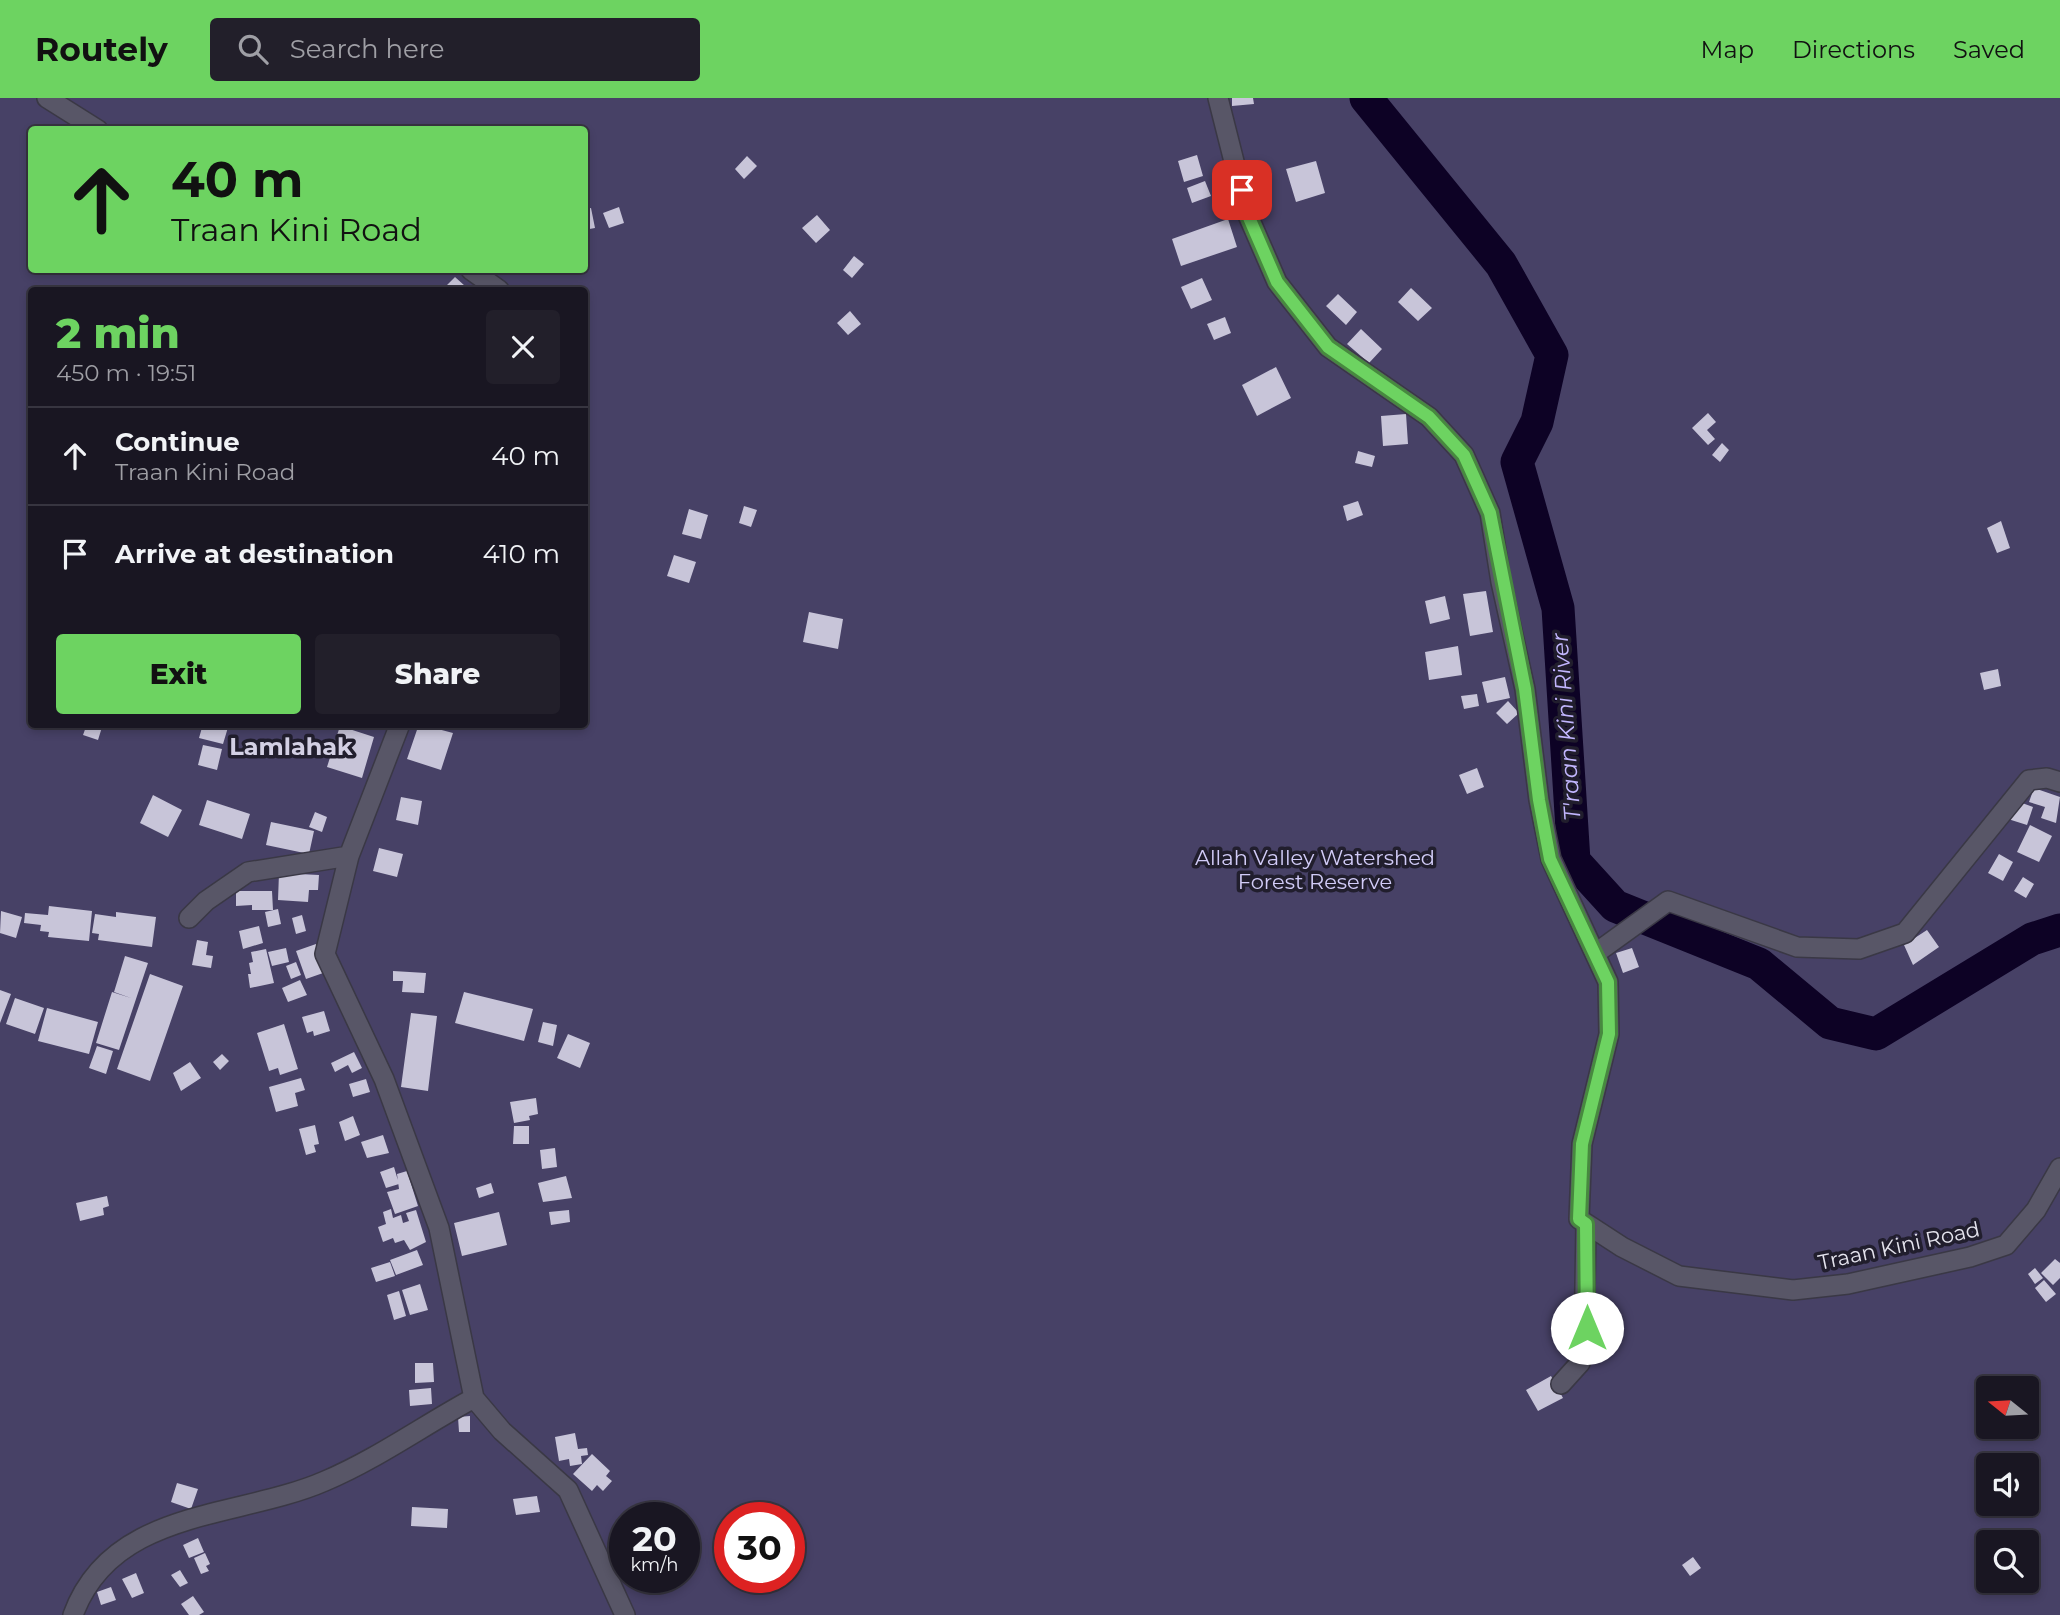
<!DOCTYPE html>
<html lang="en">
<head>
<meta charset="utf-8">
<style>
	:root { --surface:#191622; --page:#221f2a; --text:#f1f3f6; --muted:#9f9fa5; --line:#373540; --accent:#6dd361 }
	body { margin:0; font-family:Montserrat,sans-serif; background:var(--page); color:var(--text); height:100vh; display:flex; flex-direction:column; font-size:26px; white-space:nowrap }
	* { box-sizing:border-box; margin:0 }
	p { font-size:23px; color:var(--muted) }
	.icon { flex:none; width:38px; height:38px; fill:none; stroke:currentColor; stroke-width:2; stroke-linecap:round; stroke-linejoin:round }
	.map { position:relative; flex:1; overflow:hidden }
	.details { position:absolute; left:28px; top:189px; width:560px; height:441px; display:flex; flex-direction:column; background:var(--surface); border-radius:7px; box-shadow:0 4px 10px #0003,0 0 0 2px var(--line) }
	.details>* { flex:none }
	.guide { position:absolute; left:28px; top:28px; width:560px; height:147px; border-radius:7px; box-shadow:0 4px 10px #0003,0 0 0 2px var(--line); background:#6dd361; color:#111; overflow:hidden }
	.needle { width:46px; rotate:288deg }
	.controls { position:absolute; left:1976px; top:1278px; display:grid; gap:14px }
	.controls a { display:grid; place-items:center; width:63px; height:63px; border-radius:7px; background:var(--surface); box-shadow:0 4px 10px #0003,0 0 0 2px var(--line); font-size:35px }
	.speed { position:absolute; left:609px; top:1404px; display:flex; gap:14px; font-size:35px; font-weight:700; text-align:center }
	.speed>* { display:grid; place-content:center; width:91px; height:91px; border-radius:50%; background:var(--surface); box-shadow:0 4px 10px #0003,0 0 0 2px var(--line); line-height:1 }
	.speed small { font-size:18px; font-weight:400 }
	.speed .limit { border:10px solid #d22; background:#fff; color:#111 }
	.pin { position:absolute; display:grid; place-items:center; width:60px; height:60px; color:#fff; margin:-30px; border-radius:14px; box-shadow:0 4px 10px #0006 }
	.me { position:absolute; width:77px; margin:-38px; rotate:0deg; stroke-linejoin:round; filter:drop-shadow(0 0 5px #0008) }
	.turn { display:flex; align-items:center; gap:24px; height:147px; padding:0 28px; font-size:32px }
	.turn .icon { width:91px; height:91px; stroke-width:2.5 }
	.turn b { display:block; font-size:49px; line-height:60px }
	.round { display:grid; place-items:center; flex:none; width:74px; height:74px; border-radius:7px; background:var(--page) }
	.head { display:flex; align-items:center; justify-content:space-between; height:119px; padding:0 28px }
	h1 { font-size:42px; font-weight:800; line-height:52px; color:var(--accent) }
	.primary-button { display:flex; gap:14px; margin-top:auto; padding:14px 28px }
	.primary-button a { flex:1; height:80px; border-radius:7px; background:var(--accent); color:#111; font-size:28px; font-weight:800; line-height:80px; text-align:center }
	.primary-button a+a { background:var(--page); color:var(--text) }
	ul { padding:0; list-style:none }
	li { display:flex; align-items:center; gap:21px; height:98px; padding:0 28px; border-top:2px solid var(--line) }
	li div { flex:1 }
	li b { display:block; font-size:26px }
	li em { font-style:normal }
	header { display:flex; align-items:center; gap:42px; box-sizing:border-box; height:98px; padding:0 35px; background:var(--accent); color:#111 }
	header strong { font-size:33px }
	nav { display:flex; gap:38px; margin-inline-start:auto; font-size:24px }
	.search { width:490px; height:63px; background:var(--page); display:flex; align-items:center; gap:18px; box-sizing:border-box; padding:0 24px; border-radius:7px; color:var(--muted); font-size:26px }
	.map>svg:first-child { display:block }
	.green { fill:#474166; fill-rule:evenodd }
	.lines { fill:none; stroke-linecap:round; stroke-linejoin:round }
	.river { stroke:#0d0225; stroke-width:33 }
	.building { fill:#c8c5d9 }
	.minor-casing { stroke:#3a3845; stroke-width:22 }
	.minor { stroke:#585667; stroke-width:19 }
	.route-casing { stroke:#47893f; stroke-width:18 }
	.route { stroke:#6dd361; stroke-width:12 }
	.labels { text-anchor:middle; stroke-width:7; stroke-linejoin:round; paint-order:stroke }
	.park-label { font-size:21px; fill:#d2ccf8; stroke:#211e2d }
	.street-label { font-size:21px; fill:#e5e4ee; stroke:#211e2d }
	.water-label { font-size:23px; font-style:italic; fill:#c2b6fe; stroke:#211e2d }
	.quarter-label { font-size:24px; font-weight:bold; fill:#d3d0e4; stroke:#211e2d }
</style>
</head>
<body>
<header>
<strong>Routely</strong>
<div class="search"><svg class="icon" aria-label="search" viewBox="0 0 24 24"><circle cx="10" cy="10" r="6"/><path d="M15 15l6 6"/></svg>Search here</div>
<nav><a>Map</a><a>Directions</a><a>Saved</a></nav>
</header>
<div class="map">
<svg width="2060" height="1517" viewBox="0 0 2060 1517">
	<rect width="100%" height="100%" fill="#211e2d"/>
	<path class="green" d="M0 0H2060V1517H0ZM32 32H584V172H32ZM32 192H584V626H32ZM1988 1290H2026V1328H1988ZM1988 1367H2026V1405H1988ZM625 1419H684V1479H625ZM730 1419H789V1479H730ZM1988 1444H2026V1482H1988Z"/>
	<g class="lines">
		<path class="river" d="M1366 0 1501 166 1552 257 1537 324 1517 364 1558 510 1574 763 1615 808 1759 866 1830 925 1876 936 2032 841 2060 832"/>
	</g>
	<path class="building" d="M1232 0H1253L1254 6 1232 8Z
		M1197 57 1203 78 1184 84 1178 63Z
		M747 58 757 68 744 81 735 71Z
		M1316 63 1325 95 1296 104 1286 71Z
		M1205 83 1211 98 1192 105 1187 90Z
		M619 109 624 125 609 130 603 115Z
		M591 110 595 130 584 132V111Z
		M817 117 830 132 816 145 802 130Z
		M1228 121 1237 149 1181 168 1172 141Z
		M854 158 864 166 852 180 843 172Z
		M455 179 465 188 461 192 445 189Z
		M1202 180 1212 202 1191 211 1181 189Z
		M1411 190 1432 210 1418 223 1398 204Z
		M1338 196 1357 214 1346 227 1326 208Z
		M850 213 861 226 848 237 837 225Z
		M1225 219 1231 235 1214 242 1207 226Z
		M1361 231 1382 251 1369 265 1347 246Z
		M1276 269 1291 300 1257 318 1242 287Z
		M1708 315 1716 324 1707 332 1715 341 1708 347 1692 330Z
		M1406 316 1408 346 1383 348 1381 318Z
		M1722 345 1729 352 1720 364 1712 357Z
		M1358 353 1375 358 1372 369 1355 365Z
		M1358 403 1363 417 1347 423 1343 408Z
		M744 408 757 412 751 429 739 425Z
		M689 411 708 417 701 441 682 436Z
		M2001 423 2010 450 1997 455 1987 430Z
		M674 457 696 464 689 485 667 478Z
		M1486 493 1493 534 1470 538 1463 496Z
		M1445 498 1450 521 1430 526 1425 503Z
		M809 514 843 521 838 551 803 544Z
		M1458 548 1462 577 1429 582 1425 554Z
		M1998 571 2001 588 1984 592 1980 575Z
		M1505 579 1510 600 1487 605 1482 584Z
		M1477 596 1479 608 1464 611 1461 598Z
		M1508 603 1519 615 1507 626 1496 615Z
		M87 626H103L98 642 83 637Z
		M203 626H229L223 646 199 640Z
		M419 626 453 635 441 672 407 661Z
		M340 628 374 639 362 680 327 669Z
		M203 647 222 651 217 672 198 667Z
		M1477 670 1484 689 1467 696 1459 677Z
		M2034 690 2060 699 2056 725 2041 720 2045 709 2029 704Z
		M153 697 182 712 168 739 140 725Z
		M401 699 422 703 418 727 396 722Z
		M207 702 250 716 242 741 199 727Z
		M2014 702 2033 709 2027 727 2008 721Z
		M315 714 327 719 322 734 309 729Z
		M271 724 314 733 309 756 266 747Z
		M2030 727 2052 738 2039 764 2017 754Z
		M379 750 403 756 397 779 373 773Z
		M1999 756 2013 764 2003 783 1988 775Z
		M279 775 319 777 318 792H309L308 804 278 802Z
		M2023 779 2034 786 2026 800 2014 793Z
		M236 793H272L273 812H252V807L236 808Z
		M49 808 92 813 89 843 48 839 49 834 40 833 41 827 24 825 25 815 48 817Z
		M278 811 281 826 268 829 265 814Z
		M1 813 22 819 16 840 0 835Z
		M116 814 156 819 152 849 98 842 99 836 92 835 95 816 116 819Z
		M302 817 306 833 296 836 292 820Z
		M259 828 263 845 243 851 239 833Z
		M1927 832 1939 849 1913 867 1904 847Z
		M197 842 208 844 206 857 213 858 211 870 192 867Z
		M316 846 326 874 306 881 296 853Z
		M286 850 289 864 272 868 268 854Z
		M1632 850 1639 869 1623 875 1616 855Z
		M266 851 274 885 250 890 248 876H251L249 865 253 864 251 854Z
		M125 858 148 865 119 952 96 945 112 894 131 900 114 894Z
		M296 864 301 877 291 881 286 868Z
		M393 873 426 875 424 895 402 894 403 883H393Z
		M150 876 183 888 150 983 117 971Z
		M300 882 307 897 288 904 282 890Z
		M0 892 11 896 0 925Z
		M464 894 533 911 524 943 455 925Z
		M15 900 44 910 35 936 6 926Z
		M47 910 98 924 89 956 38 943Z
		M324 913 330 933 314 938 313 933 307 935 302 919Z
		M411 915 437 918 428 993 401 989Z
		M543 924 557 927 553 948 538 944Z
		M284 926 298 971 280 977 278 970 269 973 257 935Z
		M568 936 590 945 580 970 557 960Z
		M97 948 113 953 106 976 89 970Z
		M354 954 362 970 352 975 348 967 335 974 331 965Z
		M222 956 229 963 220 972 213 964Z
		M190 964 201 980 181 993 173 975Z
		M301 980 305 992 295 995 298 1008 276 1014 269 989Z
		M366 981 370 994 353 999 349 986Z
		M536 1000 538 1016 529 1018 530 1022 514 1025 510 1004Z
		M353 1018 360 1037 345 1043 339 1024Z
		M315 1027 319 1046 314 1047 316 1054 306 1057 299 1031Z
		M514 1028H529V1046H513Z
		M383 1037 389 1055 367 1060 361 1044Z
		M555 1050 557 1069 542 1071 540 1052Z
		M394 1069 399 1086 386 1090 380 1074Z
		M407 1073 418 1108 395 1116 387 1094 399 1091 397 1076Z
		M566 1078 572 1100 543 1104 538 1085Z
		M491 1085 494 1095 479 1100 476 1090Z
		M107 1098 109 1108 103 1110 104 1117 80 1123 76 1105Z
		M391 1111 393 1120 401 1117 403 1125 409 1123 406 1115 416 1112 426 1144 410 1152 404 1142 395 1145 393 1140 383 1144 378 1129 386 1126 383 1114Z
		M569 1112 570 1124 551 1127 549 1114Z
		M499 1114 507 1147 462 1158 454 1125Z
		M417 1152 423 1167 396 1177 390 1162Z
		M2055 1161 2060 1165V1180L2053 1187 2041 1175Z
		M390 1164 395 1178 376 1184 371 1170Z
		M2035 1170 2043 1180 2035 1186 2028 1176Z
		M2044 1182 2056 1196 2046 1204 2035 1190Z
		M420 1186 428 1212 410 1217 402 1192Z
		M399 1193 406 1218 394 1222 387 1197Z
		M415 1265H433L434 1284 415 1285Z
		M1551 1278 1563 1300 1538 1313 1526 1292Z
		M431 1290 432 1306 410 1308 409 1292Z
		M470 1318V1334H459L458 1319Z
		M575 1335 578 1351 587 1350 588 1357 581 1358 582 1366 570 1368 569 1361 559 1363 555 1339Z
		M592 1356 610 1373 606 1378 612 1383 603 1393 597 1387 592 1393 573 1376Z
		M177 1385 198 1391 191 1411 171 1404Z
		M537 1398 540 1414 516 1417 513 1401Z
		M412 1409 448 1411 447 1430 411 1428Z
		M198 1440 204 1454 189 1460 183 1447Z
		M205 1455 210 1466 206 1468 209 1473 201 1476 194 1460Z
		M1693 1459 1701 1470 1690 1478 1682 1467Z
		M180 1472 188 1485 180 1489 171 1477Z
		M136 1475 144 1495 132 1500 122 1481Z
		M111 1489 116 1502 101 1507 97 1494Z
		M193 1498 204 1514 199 1517H189L181 1506Z"/>
	<g class="lines">
		<defs>
			<path id="minor" d="M47 0 98 32
				M1218 0 1247 115 1277 184 1328 249 1429 319 1464 357 1490 415 1501 484 1525 591 1539 702 1551 761 1608 884 1609 936 1582 1046 1579 1121 1622 1149 1679 1178 1793 1192 1848 1186 1970 1159 2006 1147 2036 1112 2060 1070
				M471 172 499 192
				M189 820 206 803 248 774 349 758
				M1596 855 1668 803 1797 849 1859 851 1905 835 2029 682 2047 680 2060 684
				M1561 1286 1580 1265 1584 1251 1586 1126
				M474 1300 502 1333 568 1392 625 1517
				M73 1517C112 1410 238 1421 325 1383 377 1361 424 1327 474 1300L439 1130 384 981 325 856 349 758 400 626"/>
		</defs>
		<use href="#minor" class="minor-casing"/>
		<use href="#minor" class="minor"/>
	</g>
	<g class="lines">
		<defs>
			<path id="route" d="M1242 92 1247 115 1277 184 1328 249 1429 319 1464 357 1490 415 1525 591 1539 702 1550 761 1608 884 1609 936 1582 1046 1579 1121 1586 1126 1587 1230"/>
		</defs>
		<use href="#route" class="route-casing"/>
		<use href="#route" class="route"/>
	</g>
	<g class="labels">
		<g class="park-label">
			<text x="1315" y="767">Allah Valley Watershed<tspan x="1315" dy="24">Forest Reserve</tspan></text>
		</g>
		<g class="street-label">
			<text transform="translate(1899 1148) rotate(-12)" y="7">Traan Kini Road</text>
		</g>
		<g class="water-label">
			<text transform="translate(1566 629) rotate(-94)" y="8">T'raan Kini River</text>
		</g>
		<g class="quarter-label">
			<text x="291" y="657">Lamlahak</text>
		</g>
	</g>
</svg>
<div class="controls">
<a><svg class="needle" viewBox="-14 -14 28 28"><path d="M0-13l5 13h-10z" fill="#e53935"/><path d="M0 13l5-13h-10z" fill="#9f9fa5"/></svg></a>
<a><svg class="icon" aria-label="sound" viewBox="0 0 24 24"><path d="M4 9h4l5-4v14l-5-4H4zM17 9q2 3 0 6"/></svg></a>
<a><svg class="icon" aria-label="search" viewBox="0 0 24 24"><circle cx="10" cy="10" r="6"/><path d="M15 15l6 6"/></svg></a>
</div>
<div class="speed"><div>20<small>km/h</small></div><div class="limit">30</div></div>
<div class="pin" style="left:1242px;top:92px;background:#d93025"><svg class="icon" aria-label="arrive" viewBox="0 0 24 24"><path d="M6 21V4h12l-3 4 3 4H6"/></svg></div>
<svg class="me" style="left:1587px;top:1230px" viewBox="-20 -20 40 40"><circle r="19" fill="#fff"/><path d="M0-13L10 11 0 6-10 11z" fill="#6dd361"/></svg>
<div class="guide">
<div class="turn"><svg class="icon" aria-label="ahead" viewBox="0 0 24 24"><path d="M12 20V5M6 11l6-6 6 6"/></svg><div><b>40 m</b>Traan Kini Road</div></div>
</div>
<section class="details">
<div class="head"><div><h1>2 min</h1><p>450 m · 19:51</p></div><a class="round"><svg class="icon" aria-label="close" viewBox="0 0 24 24"><path d="M6 6l12 12M18 6L6 18"/></svg></a></div>
<ul>
<li><svg class="icon" aria-label="ahead" viewBox="0 0 24 24"><path d="M12 20V5M6 11l6-6 6 6"/></svg><div><b>Continue</b><p>Traan Kini Road</p></div><em>40 m</em></li>
<li><svg class="icon" aria-label="arrive" viewBox="0 0 24 24"><path d="M6 21V4h12l-3 4 3 4H6"/></svg><div><b>Arrive at destination</b></div><em>410 m</em></li>
</ul>
<div class="primary-button"><a>Exit</a><a>Share</a></div>
</section>
</div>
</body>
</html>
